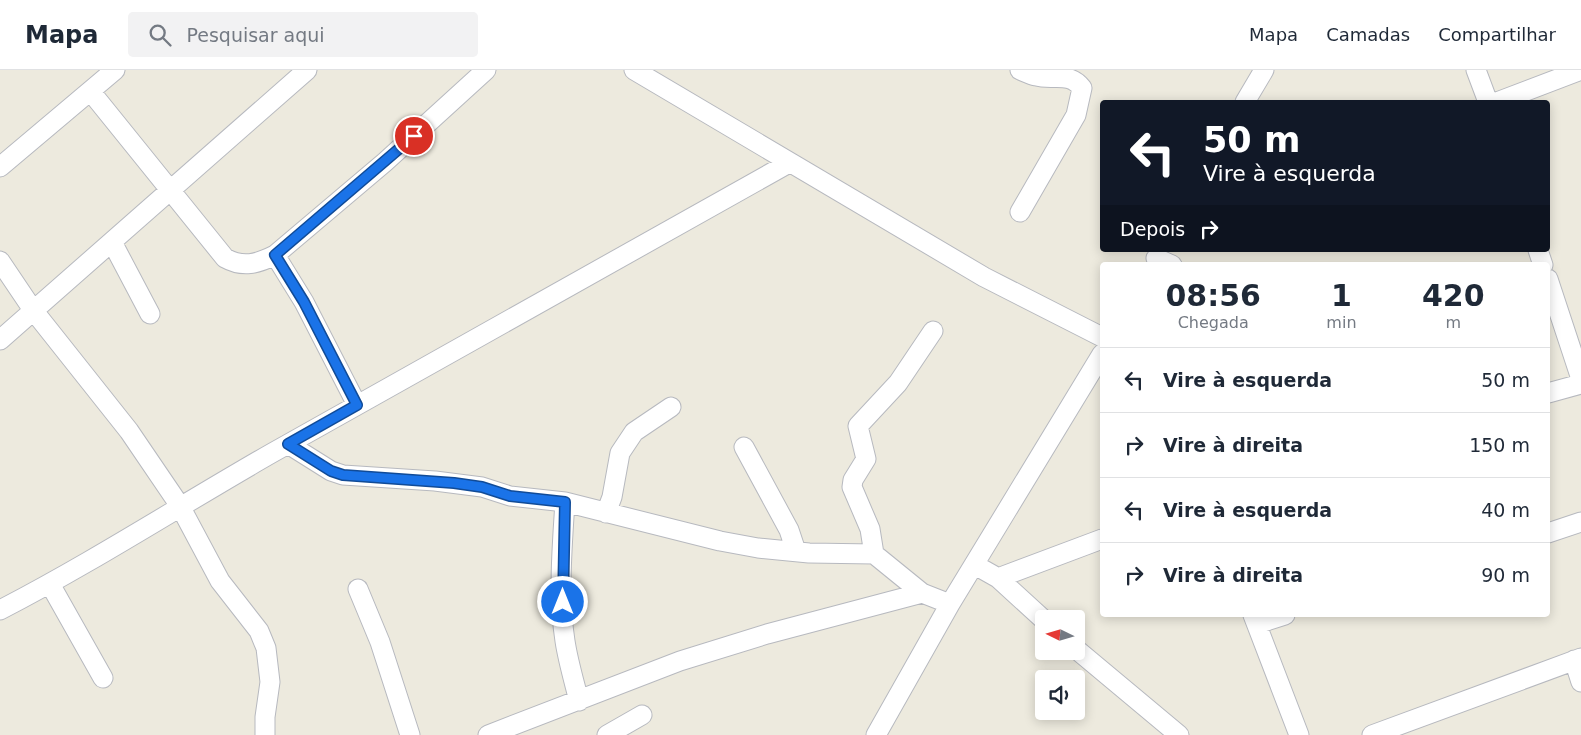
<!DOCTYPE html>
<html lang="pt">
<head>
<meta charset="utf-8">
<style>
	:root { --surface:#fff; --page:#f2f2f3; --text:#1f2937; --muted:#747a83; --line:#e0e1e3 }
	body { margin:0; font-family:"DejaVu Sans",sans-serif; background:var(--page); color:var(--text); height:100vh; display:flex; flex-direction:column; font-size:19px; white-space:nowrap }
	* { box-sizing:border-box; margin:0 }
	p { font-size:16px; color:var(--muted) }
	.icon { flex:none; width:28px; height:28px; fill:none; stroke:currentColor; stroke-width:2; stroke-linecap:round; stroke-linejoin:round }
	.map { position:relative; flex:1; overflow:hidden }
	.side { position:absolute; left:1100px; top:192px; width:450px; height:355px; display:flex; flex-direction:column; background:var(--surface); border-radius:5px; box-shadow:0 2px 12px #0003 }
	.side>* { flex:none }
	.guide { position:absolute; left:1100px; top:30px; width:450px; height:152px; border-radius:5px; box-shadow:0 2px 12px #0003; background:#111827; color:#fff; overflow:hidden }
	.needle { width:32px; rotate:275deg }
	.controls { position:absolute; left:1035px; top:540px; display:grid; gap:10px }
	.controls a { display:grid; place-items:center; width:50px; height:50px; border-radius:5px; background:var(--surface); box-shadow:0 2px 12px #0003; font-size:25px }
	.pin { position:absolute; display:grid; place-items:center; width:42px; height:42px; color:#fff; margin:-21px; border:2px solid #fff; border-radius:50%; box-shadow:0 1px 5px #0007 }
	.me { position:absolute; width:55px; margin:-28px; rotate:0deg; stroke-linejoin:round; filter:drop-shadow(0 0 4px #0008) }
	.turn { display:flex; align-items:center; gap:18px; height:105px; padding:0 20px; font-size:22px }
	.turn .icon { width:65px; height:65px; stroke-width:2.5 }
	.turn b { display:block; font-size:35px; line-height:42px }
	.then { display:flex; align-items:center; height:48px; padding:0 20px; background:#0003; gap:10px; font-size:19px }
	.eta { display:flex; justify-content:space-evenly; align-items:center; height:85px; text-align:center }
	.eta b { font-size:30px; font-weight:700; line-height:35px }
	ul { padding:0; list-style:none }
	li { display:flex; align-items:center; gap:15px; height:65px; padding:0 20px; border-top:1px solid var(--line) }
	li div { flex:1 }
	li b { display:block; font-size:19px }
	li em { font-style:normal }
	header { display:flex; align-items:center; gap:30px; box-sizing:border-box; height:70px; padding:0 25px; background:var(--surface); border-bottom:1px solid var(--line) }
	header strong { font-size:24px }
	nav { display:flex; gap:28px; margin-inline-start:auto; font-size:18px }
	.search { width:350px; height:45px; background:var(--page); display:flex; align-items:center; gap:12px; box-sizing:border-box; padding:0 18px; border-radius:5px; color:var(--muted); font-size:19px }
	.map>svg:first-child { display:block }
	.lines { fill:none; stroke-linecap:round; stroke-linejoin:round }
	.minor-casing { stroke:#b7b9bf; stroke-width:21 }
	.minor { stroke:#fff; stroke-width:19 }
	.route-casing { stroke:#114b97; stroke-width:12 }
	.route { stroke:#1a73e8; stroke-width:9 }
</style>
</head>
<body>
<header>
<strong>Mapa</strong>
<div class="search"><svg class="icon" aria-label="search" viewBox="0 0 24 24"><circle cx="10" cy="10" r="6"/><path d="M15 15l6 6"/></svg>Pesquisar aqui</div>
<nav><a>Mapa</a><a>Camadas</a><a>Compartilhar</a></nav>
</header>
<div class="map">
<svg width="1581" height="665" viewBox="0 0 1581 665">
	<rect width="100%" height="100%" fill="#edeade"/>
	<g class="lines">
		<defs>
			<path id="minor" d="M634 0 984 207 1102 267
				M1476 0 1488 32
				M91 22 225 188C243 198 257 194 275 185L385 92 486 0
				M1245 32 1264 0
				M1497 32 1581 0
				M0 97 115 0
				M1020 142 1076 45 1082 18C1069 1 1053 11 1036 6 1031 5 1025 2 1020 0
				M112 172 150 244
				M1538 180 1543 195
				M275 185 304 232 357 335
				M1156 188 1172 195
				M0 191 33 240 129 361 180 436 220 511 259 561 266 578 270 612 265 647V665
				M1548 209 1581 309
				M0 270 307 0
				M1548 323 1581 314
				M288 374 331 401 343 405 435 411 482 417 510 426 565 432 720 471 758 478 809 483 874 484 922 523
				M744 377 789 460 796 481
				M565 432C562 477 558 526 565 571 568 591 574 611 579 631
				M606 443 612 427 620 383 634 362 671 337
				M1548 463 1581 452
				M874 484 870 459 852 417 853 410 866 389 858 356 898 313 933 261
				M975 495 998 508 1102 469
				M998 508 1044 550
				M50 514 103 608
				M358 519 380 572 410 665
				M0 540C93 492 181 435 272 383 444 285 617 189 789 93
				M1253 545 1299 665
				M1257 554 1285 545
				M1076 579 1179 665
				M1574 590 1581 612
				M488 665 680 591 767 564 922 523 950 534
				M607 665 642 645
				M876 665 950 534 1102 284
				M1372 665 1581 588"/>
		</defs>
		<use href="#minor" class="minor-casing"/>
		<use href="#minor" class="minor"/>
	</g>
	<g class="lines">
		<defs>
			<path id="route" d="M414 66 275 185 304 232 357 335 288 374 331 401 343 405 454 413 482 417 510 426 565 432 563 532"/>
		</defs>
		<use href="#route" class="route-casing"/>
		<use href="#route" class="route"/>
	</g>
</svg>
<div class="controls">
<a><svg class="needle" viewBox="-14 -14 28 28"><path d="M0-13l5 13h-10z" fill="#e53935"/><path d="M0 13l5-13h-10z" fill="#747a83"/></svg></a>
<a><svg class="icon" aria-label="sound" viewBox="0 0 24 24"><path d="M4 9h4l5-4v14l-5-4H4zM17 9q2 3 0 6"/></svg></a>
</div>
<div class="pin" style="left:414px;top:66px;background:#d93025"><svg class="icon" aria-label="arrive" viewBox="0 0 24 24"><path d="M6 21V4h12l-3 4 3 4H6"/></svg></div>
<svg class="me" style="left:563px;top:532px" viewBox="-20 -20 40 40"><circle r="17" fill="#1a73e8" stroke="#fff" stroke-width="3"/><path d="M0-11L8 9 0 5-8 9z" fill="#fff"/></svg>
<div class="guide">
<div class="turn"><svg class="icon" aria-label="left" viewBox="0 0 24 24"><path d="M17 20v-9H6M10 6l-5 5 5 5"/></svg><div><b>50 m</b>Vire à esquerda</div></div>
<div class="then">Depois<svg class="icon" aria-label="right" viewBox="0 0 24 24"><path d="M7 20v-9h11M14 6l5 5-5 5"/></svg></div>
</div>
<section class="side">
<div class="eta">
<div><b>08:56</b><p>Chegada</p></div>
<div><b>1</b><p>min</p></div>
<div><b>420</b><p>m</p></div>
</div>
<ul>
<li><svg class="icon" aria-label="left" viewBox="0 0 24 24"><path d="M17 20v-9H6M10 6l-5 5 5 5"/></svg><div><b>Vire à esquerda</b></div><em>50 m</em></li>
<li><svg class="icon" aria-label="right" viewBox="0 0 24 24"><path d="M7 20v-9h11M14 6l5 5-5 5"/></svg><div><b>Vire à direita</b></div><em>150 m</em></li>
<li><svg class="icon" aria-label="left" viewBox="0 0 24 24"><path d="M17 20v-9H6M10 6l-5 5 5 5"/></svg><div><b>Vire à esquerda</b></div><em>40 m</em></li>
<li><svg class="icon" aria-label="right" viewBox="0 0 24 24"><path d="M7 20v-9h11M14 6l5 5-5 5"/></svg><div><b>Vire à direita</b></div><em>90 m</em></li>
</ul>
</section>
</div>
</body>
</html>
